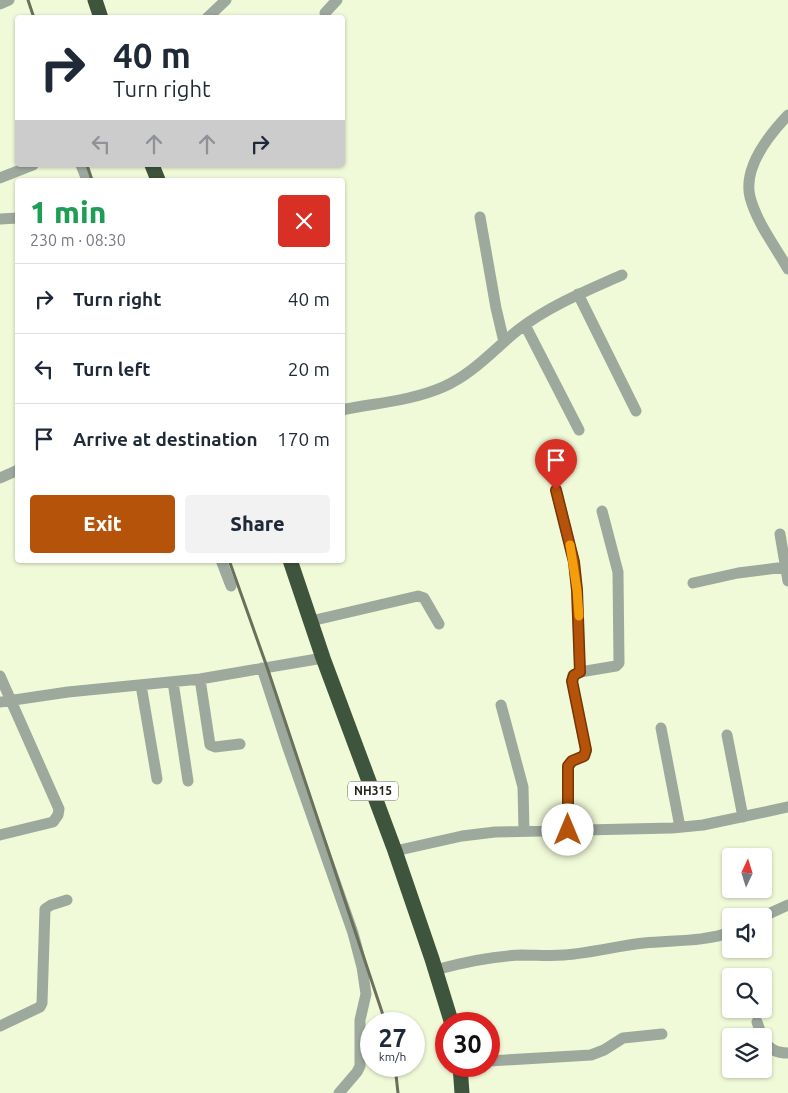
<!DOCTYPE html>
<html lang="en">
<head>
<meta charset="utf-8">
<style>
	:root { --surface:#fff; --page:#f2f2f3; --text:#1f2937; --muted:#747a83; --line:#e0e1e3; --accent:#b45309 }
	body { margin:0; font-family:Ubuntu,sans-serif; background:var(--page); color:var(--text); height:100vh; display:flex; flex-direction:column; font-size:19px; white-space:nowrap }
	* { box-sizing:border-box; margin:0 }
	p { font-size:16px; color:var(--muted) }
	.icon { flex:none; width:28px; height:28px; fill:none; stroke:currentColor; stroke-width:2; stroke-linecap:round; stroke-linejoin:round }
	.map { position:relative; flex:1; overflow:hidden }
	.panel { position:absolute; left:15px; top:178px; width:330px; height:385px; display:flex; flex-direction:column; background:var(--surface); border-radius:5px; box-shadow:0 1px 4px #0004 }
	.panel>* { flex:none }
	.top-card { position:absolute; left:15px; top:15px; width:330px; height:152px; border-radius:5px; box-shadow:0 1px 4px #0004; background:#fff; color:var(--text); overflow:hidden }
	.needle { width:32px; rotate:4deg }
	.buttons { position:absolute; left:722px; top:848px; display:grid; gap:10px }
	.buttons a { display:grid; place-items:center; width:50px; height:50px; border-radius:5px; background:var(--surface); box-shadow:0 1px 4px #0004; font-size:25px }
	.speed { position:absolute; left:360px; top:1012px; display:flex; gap:10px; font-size:25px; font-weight:700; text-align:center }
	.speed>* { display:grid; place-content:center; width:65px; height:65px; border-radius:50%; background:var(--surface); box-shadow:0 1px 4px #0004; line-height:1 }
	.speed small { font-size:12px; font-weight:400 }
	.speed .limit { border:8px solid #d22; background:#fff; color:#111 }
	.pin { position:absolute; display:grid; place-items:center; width:42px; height:42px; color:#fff; margin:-51px -21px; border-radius:50% 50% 50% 0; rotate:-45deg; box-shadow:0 0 5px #0007 }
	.pin .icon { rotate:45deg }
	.me { position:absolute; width:55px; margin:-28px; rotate:0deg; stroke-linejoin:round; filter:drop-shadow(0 0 4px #0008) }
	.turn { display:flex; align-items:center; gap:18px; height:105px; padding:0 15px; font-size:22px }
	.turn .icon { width:65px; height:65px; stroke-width:2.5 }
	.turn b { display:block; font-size:35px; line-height:42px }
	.lanes { display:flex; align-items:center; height:48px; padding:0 15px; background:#0003; justify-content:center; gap:25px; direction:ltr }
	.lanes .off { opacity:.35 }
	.round { display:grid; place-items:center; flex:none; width:52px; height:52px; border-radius:5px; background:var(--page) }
	.head { display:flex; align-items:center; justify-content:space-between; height:85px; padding:0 15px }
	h1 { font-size:30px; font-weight:800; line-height:38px; color:#1e9e55 }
	.primary-button { display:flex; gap:10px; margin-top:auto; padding:10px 15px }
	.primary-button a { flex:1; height:58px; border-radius:5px; background:var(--accent); color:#fff; font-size:20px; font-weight:800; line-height:58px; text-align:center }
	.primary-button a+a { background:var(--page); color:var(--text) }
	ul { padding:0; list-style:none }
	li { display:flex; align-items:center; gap:15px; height:70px; padding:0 15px; border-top:1px solid var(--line) }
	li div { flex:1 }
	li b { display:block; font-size:19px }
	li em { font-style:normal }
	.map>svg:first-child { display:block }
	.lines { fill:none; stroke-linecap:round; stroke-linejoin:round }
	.minor { stroke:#9ea99d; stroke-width:11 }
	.highway { stroke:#3e543d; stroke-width:15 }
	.rail { stroke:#6b705c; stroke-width:3 }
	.route-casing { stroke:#753606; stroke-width:12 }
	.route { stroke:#b45309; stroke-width:9 }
	.slow { stroke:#f59e0b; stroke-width:9 }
	.labels { text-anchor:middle; stroke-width:4.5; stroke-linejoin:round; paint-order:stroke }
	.shield { fill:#fff; stroke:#65675f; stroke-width:1 }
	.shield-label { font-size:12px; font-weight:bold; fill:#23261a }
</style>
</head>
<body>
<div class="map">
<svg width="788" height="1093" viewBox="0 0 788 1093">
	<rect width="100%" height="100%" fill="#f1fad8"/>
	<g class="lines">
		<path class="minor" d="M0 4 9 0
			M325 13 337 0
			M207 18 226 0
			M788 115C769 135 743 168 750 197 757 223 775 246 788 269
			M81 165 87 180
			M0 178 33 165
			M480 217 496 308 504 342
			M0 219 18 218
			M578 294 636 411
			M525 325 579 430
			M342 410C375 403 411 401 443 387 473 374 493 350 518 330 549 306 586 291 622 275
			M0 478 18 470
			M556 490 574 562 577 590 580 672 573 675 572 681 586 751 584 756 572 761 568 767V830
			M780 534 788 581
			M221 560 231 586
			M693 583 738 573 785 567
			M311 621 418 596 424 598 439 624
			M262 668 288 748 353 933 362 967 366 994 360 1020V1066L357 1072 339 1093
			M580 672 616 666 619 663 618 572 602 511
			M0 676 59 809 58 815 53 822 0 835
			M200 679 210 745 215 747 240 744
			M173 682 188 781
			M141 685 157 779
			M0 702 68 692 200 679 323 658
			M501 705 523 787 524 831
			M661 728 680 827
			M727 735 743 817
			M395 851 462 836 495 832 672 828 703 825 788 807
			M764 916 788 905
			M435 970C464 962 492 956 522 955 536 955 550 956 564 955 591 953 617 946 644 943 673 940 704 942 731 932
			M757 1022 762 1036
			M0 1026 40 1007 42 1003 45 909 51 905 67 900
			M764 1040C770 1050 777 1053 788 1053
			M489 1061 591 1055 604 1050 623 1038 662 1034"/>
		<path class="highway" d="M95 0 101 18
			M152 165 158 180
			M290 560 323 658 395 851 432 959 452 1024
			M460 1066 462 1093"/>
		<path class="rail" d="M28 0 34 18
			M87 165 92 180
			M229 560 267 667 386 1024
			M395 1066 398 1093"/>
	</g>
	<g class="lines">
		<defs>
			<path id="route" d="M556 490 574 562 577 590 580 672 574 675 572 681 586 750 584 756 572 761 568 766V830"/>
		</defs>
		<use href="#route" class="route-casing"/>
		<use href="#route" class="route"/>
		<path class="slow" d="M570 545 577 590 579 616"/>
	</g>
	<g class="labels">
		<rect class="shield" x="348" y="781.5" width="50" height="19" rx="4"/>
		<g class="shield-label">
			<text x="373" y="795">NH315</text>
		</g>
	</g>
</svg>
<div class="buttons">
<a><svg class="needle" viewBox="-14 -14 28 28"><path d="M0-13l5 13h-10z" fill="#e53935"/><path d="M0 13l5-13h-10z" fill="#747a83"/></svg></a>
<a><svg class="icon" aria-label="sound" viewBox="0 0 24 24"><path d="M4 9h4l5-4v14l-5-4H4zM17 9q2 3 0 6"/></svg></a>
<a><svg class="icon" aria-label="search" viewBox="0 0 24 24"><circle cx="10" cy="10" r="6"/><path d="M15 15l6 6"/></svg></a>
<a><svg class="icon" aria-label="layers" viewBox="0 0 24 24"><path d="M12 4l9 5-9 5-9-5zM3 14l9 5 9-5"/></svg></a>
</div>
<div class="speed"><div>27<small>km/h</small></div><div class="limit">30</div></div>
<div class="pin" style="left:556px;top:490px;background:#d93025"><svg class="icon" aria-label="arrive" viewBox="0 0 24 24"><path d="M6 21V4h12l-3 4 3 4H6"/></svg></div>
<svg class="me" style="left:568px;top:830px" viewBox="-20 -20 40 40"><circle r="19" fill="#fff"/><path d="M0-13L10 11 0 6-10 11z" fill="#b45309"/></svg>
<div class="top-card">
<div class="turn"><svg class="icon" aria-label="right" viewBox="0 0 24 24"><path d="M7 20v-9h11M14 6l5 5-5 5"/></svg><div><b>40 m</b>Turn right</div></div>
<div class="lanes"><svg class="icon off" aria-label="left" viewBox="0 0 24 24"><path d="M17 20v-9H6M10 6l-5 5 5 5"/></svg><svg class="icon off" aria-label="ahead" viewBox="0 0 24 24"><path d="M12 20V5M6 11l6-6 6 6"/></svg><svg class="icon off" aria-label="ahead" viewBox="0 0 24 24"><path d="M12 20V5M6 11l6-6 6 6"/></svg><svg class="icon" aria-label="right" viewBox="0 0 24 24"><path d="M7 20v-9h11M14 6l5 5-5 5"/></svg></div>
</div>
<section class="panel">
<div class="head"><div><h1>1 min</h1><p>230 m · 08:30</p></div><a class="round" style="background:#d93025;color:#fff"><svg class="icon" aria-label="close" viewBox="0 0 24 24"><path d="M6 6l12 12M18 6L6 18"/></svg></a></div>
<ul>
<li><svg class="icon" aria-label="right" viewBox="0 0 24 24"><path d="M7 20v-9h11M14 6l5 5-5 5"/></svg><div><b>Turn right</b></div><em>40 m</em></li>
<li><svg class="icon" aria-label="left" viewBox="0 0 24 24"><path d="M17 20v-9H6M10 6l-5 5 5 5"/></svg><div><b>Turn left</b></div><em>20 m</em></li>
<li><svg class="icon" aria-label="arrive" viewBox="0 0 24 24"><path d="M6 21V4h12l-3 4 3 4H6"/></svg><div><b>Arrive at destination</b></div><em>170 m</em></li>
</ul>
<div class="primary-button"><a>Exit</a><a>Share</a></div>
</section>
</div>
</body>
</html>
